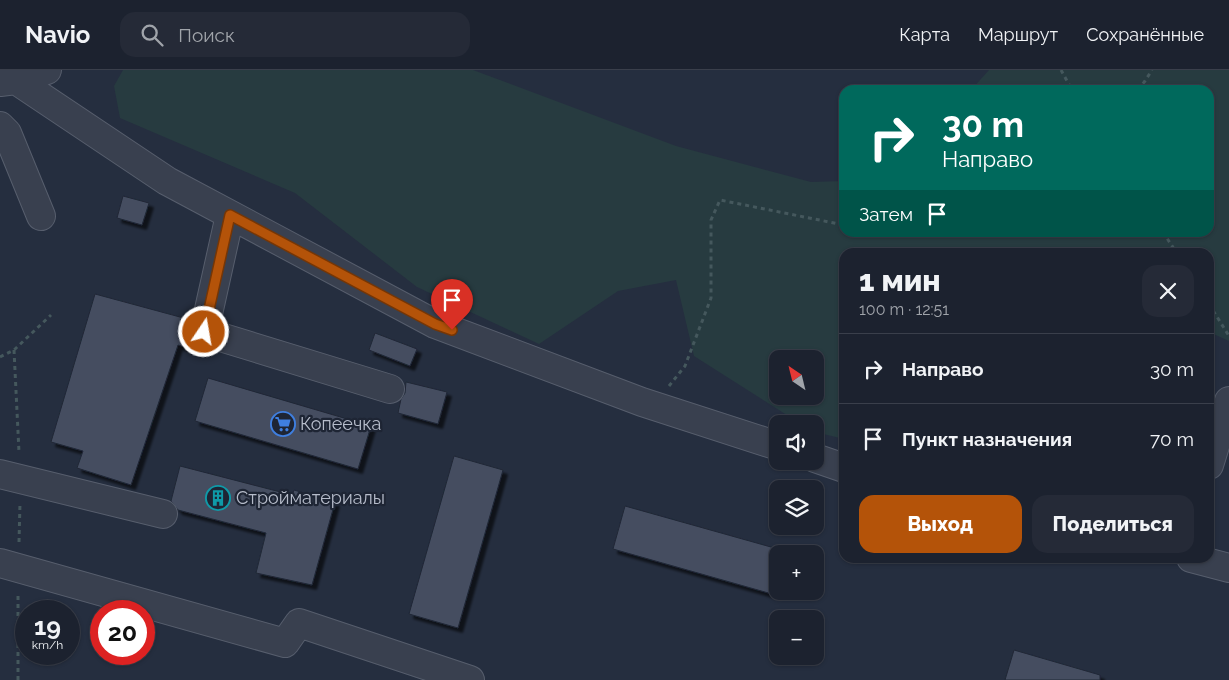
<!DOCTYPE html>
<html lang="ru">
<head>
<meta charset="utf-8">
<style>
	:root { --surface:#1c222f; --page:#252a37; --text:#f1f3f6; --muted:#a0a4aa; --line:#3a3f4b; --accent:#b45309 }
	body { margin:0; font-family:Raleway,sans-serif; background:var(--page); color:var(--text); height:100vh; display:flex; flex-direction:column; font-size:19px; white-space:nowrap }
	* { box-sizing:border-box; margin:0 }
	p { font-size:16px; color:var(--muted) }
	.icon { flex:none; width:28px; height:28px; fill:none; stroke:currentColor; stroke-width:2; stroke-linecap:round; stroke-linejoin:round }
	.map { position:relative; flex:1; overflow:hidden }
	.sheet { position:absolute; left:839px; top:178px; width:375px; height:315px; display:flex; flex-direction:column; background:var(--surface); border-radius:15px; box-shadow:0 1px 4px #0004,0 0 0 1px var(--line) }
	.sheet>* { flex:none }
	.guide { position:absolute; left:839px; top:15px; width:375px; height:152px; border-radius:15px; box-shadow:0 1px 4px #0004,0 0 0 1px var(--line); background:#00695c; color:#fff; overflow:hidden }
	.needle { width:32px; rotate:325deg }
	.tools { position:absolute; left:769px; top:280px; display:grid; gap:10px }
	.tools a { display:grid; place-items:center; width:55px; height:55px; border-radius:10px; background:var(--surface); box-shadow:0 1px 4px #0004,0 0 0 1px var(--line); font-size:25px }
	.speed { position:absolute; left:15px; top:530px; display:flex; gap:10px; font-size:25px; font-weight:700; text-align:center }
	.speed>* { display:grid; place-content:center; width:65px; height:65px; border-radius:50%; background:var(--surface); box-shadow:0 1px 4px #0004,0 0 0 1px var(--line); line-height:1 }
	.speed small { font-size:12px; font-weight:400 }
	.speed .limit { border:8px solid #d22; background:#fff; color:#111 }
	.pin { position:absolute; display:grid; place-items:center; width:42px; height:42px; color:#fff; margin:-51px -21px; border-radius:50% 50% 50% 0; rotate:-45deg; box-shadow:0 0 5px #0007 }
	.pin .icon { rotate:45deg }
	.me { position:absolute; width:55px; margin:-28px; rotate:12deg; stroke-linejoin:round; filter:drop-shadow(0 0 4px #0008) }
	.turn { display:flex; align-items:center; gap:18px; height:105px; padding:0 20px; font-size:22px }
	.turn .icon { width:65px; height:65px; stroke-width:2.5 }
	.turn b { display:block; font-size:35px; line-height:42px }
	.then { display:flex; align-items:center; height:48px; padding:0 20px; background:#0003; gap:10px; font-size:19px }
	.round { display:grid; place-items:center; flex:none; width:52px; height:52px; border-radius:15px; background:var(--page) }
	.headline { display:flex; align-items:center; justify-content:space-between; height:85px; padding:0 20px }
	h1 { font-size:30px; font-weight:800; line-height:38px }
	.primary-button { display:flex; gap:10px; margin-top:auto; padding:10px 20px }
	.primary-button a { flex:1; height:58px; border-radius:15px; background:var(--accent); color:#fff; font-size:20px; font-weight:800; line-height:58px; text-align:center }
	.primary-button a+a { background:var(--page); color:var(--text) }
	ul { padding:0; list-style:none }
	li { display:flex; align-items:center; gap:15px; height:70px; padding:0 20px; border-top:1px solid var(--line) }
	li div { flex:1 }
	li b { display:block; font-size:19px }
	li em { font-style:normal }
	header { display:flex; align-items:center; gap:30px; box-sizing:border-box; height:70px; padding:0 25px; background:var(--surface); border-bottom:1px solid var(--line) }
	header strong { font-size:24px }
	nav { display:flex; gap:28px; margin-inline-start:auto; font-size:18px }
	.search { width:350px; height:45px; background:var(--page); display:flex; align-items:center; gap:12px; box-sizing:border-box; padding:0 18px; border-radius:15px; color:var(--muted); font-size:19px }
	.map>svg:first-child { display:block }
	.green { fill:#273b40; fill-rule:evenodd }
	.building { fill:#444e61; stroke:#202736; filter:url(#shadow) }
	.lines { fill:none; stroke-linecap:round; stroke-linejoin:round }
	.minor-casing { stroke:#575e6d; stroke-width:30 }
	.path { stroke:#45585d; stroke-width:3; stroke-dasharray:4 4; stroke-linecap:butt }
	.minor { stroke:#39404f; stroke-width:28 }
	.route-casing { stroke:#753606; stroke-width:12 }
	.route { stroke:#b45309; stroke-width:9 }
	.labels { text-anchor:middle; stroke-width:4.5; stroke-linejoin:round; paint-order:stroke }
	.poi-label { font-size:18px; fill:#b6bcca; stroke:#1e2534; text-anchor:start }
</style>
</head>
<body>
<header>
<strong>Navio</strong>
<div class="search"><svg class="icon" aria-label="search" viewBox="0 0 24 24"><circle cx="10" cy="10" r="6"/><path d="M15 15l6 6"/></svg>Поиск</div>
<nav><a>Карта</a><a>Маршрут</a><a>Сохранённые</a></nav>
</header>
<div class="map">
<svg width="1229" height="610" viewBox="0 0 1229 610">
	<defs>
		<filter id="shadow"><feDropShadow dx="4.5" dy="4.5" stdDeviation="1" flood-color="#0009"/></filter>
	</defs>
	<rect width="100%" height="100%" fill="#252e3f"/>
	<path class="green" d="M123 0H473L676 76 811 112 844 111V162H1209V20H971L989 0H1229V271L1209 262V182H844V369L815 362V354H801L694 286 676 210 618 221 539 274 417 217 295 123 120 48 114 16ZM778 289H815V326H778Z"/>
	<path class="building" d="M123 126 149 133 142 155 117 148Z
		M95 224 191 250 185 277 178 275 131 415 77 398 83 381 51 372Z
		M375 263 417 279 410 296 369 280Z
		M208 308 371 356 358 399 195 351Z
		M406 312 447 322 438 354 398 343 401 329 405 323Z
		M454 386 503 400 458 558 409 544Z
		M180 396 292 425 294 420 335 432 312 515 256 503 266 463 178 440 171 431Z
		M625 436 778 479V503L772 524 613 479Z
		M1014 580 1100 605V610H1005Z"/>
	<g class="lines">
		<defs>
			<path id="minor" d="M16 10 47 0
				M0 12 16 10 167 111 435 254 642 332 778 376
				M0 56 7 63 41 146
				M230 145 204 262 390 319
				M815 388 844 398
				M1209 395 1229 331
				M0 404 163 444
				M1191 488 1229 498
				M0 493 285 573 299 553 470 610"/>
		</defs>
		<use href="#minor" class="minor-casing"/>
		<path class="path" d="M1061 0 1072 20
			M1138 20 1145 11 1152 0
			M1163 162 1176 182
			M1209 234 1229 266
			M14 280 19 382
			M0 287 14 280 51 245
			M669 316 685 296 711 228V150L720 130 844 155
			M19 472 20 433
			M18 610V523"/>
		<use href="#minor" class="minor"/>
	</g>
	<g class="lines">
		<defs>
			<path id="route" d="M204 262 230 145 435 254 452 260"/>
		</defs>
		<use href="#route" class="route-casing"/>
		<use href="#route" class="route"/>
	</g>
	<defs>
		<symbol id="supermarket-ring" viewBox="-11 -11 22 22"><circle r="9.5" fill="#1e2534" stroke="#3f7fe0" stroke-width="1.5"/><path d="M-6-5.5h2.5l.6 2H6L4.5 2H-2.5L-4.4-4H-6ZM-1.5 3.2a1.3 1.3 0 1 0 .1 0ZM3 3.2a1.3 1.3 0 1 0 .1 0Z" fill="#3f7fe0"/></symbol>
		<symbol id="building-ring" viewBox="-11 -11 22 22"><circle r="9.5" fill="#1e2534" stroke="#0f9aa8" stroke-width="1.5"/><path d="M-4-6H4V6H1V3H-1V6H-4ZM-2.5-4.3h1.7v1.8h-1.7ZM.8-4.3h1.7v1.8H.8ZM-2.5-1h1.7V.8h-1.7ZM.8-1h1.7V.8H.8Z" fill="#0f9aa8"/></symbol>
	</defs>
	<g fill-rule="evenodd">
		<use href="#supermarket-ring" x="269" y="340" width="28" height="28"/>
		<use href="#building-ring" x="204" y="414" width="28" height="28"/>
	</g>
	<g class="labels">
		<g class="poi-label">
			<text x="300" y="360">Копеечка</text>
			<text x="236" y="434">Стройматериалы</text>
		</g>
	</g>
</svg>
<div class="tools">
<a><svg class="needle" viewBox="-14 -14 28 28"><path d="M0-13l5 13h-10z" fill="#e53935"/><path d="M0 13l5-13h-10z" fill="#a0a4aa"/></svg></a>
<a><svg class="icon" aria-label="sound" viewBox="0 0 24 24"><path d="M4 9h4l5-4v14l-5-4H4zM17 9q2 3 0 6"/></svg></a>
<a><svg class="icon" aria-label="layers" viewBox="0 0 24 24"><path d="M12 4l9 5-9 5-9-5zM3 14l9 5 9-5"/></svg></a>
<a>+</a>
<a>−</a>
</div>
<div class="speed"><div>19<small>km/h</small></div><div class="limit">20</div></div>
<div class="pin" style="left:452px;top:260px;background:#d93025"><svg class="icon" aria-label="arrive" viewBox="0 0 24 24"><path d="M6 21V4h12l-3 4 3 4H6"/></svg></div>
<svg class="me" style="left:204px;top:262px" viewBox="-20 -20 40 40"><circle r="17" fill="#b45309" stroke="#fff" stroke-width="3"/><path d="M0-11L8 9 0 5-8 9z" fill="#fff"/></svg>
<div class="guide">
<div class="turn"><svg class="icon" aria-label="right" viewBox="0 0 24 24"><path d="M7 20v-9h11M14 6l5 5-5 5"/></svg><div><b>30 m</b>Направо</div></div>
<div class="then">Затем<svg class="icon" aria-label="arrive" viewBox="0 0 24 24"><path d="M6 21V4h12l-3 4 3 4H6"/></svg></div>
</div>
<section class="sheet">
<div class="headline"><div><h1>1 мин</h1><p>100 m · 12:51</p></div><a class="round"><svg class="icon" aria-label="close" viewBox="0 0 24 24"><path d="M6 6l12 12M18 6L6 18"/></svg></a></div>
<ul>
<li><svg class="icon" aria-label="right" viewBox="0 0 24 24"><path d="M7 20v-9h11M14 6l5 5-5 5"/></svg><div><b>Направо</b></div><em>30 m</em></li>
<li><svg class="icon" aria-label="arrive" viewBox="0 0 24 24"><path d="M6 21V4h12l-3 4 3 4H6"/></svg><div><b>Пункт назначения</b></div><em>70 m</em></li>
</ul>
<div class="primary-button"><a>Выход</a><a>Поделиться</a></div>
</section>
</div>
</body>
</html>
